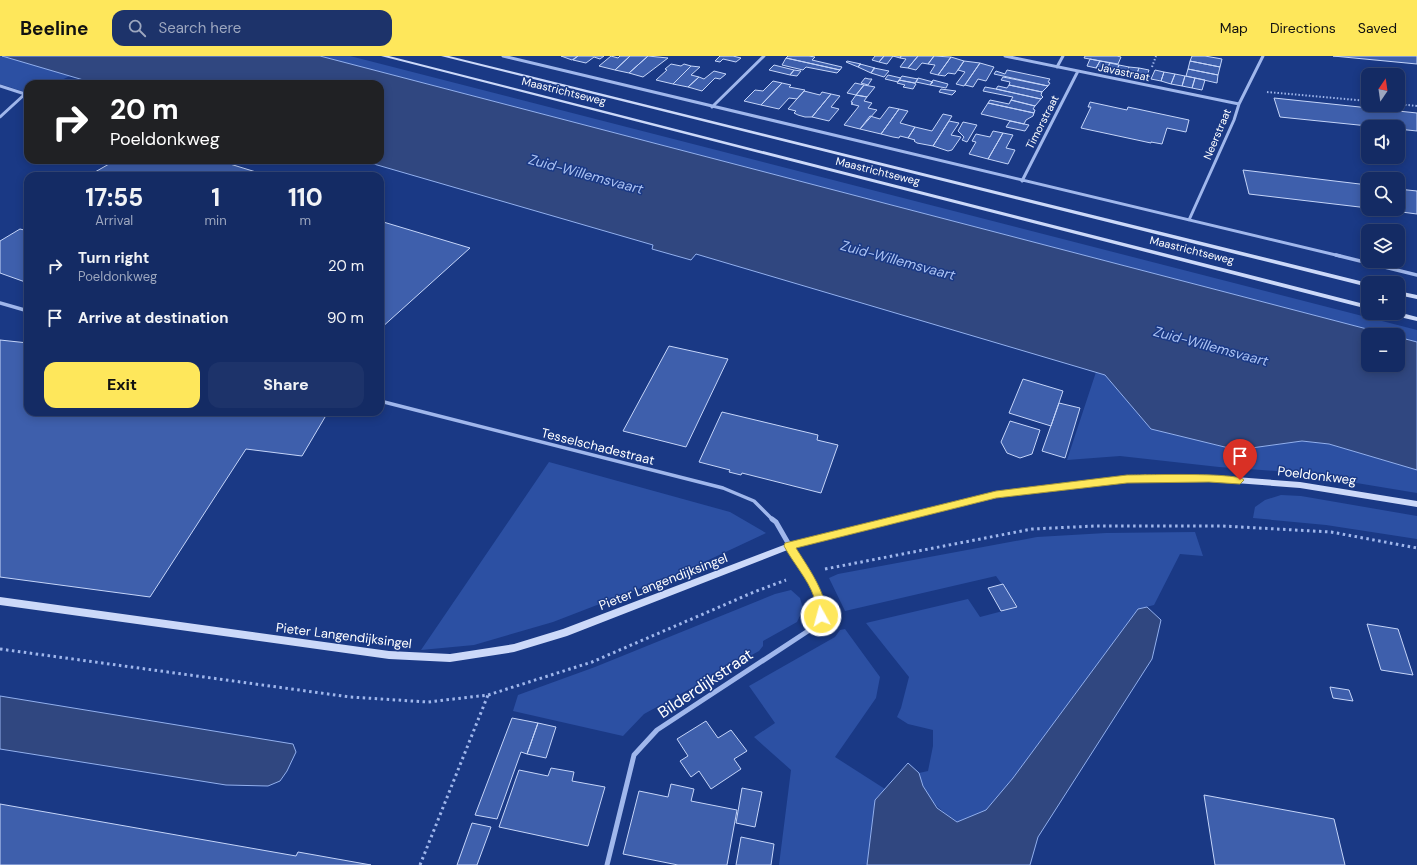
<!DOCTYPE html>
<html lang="en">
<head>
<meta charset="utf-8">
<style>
	:root { --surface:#142b64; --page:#1d336a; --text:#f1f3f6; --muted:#9da7bf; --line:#334778; --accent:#fee75b }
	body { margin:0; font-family:"DM Sans",sans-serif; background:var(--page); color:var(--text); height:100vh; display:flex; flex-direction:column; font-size:15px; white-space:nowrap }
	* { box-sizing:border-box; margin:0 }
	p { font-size:13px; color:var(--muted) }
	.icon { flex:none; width:22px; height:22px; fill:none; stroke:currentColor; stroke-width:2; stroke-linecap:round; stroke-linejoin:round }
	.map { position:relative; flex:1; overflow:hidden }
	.drawer { position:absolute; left:24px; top:116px; width:360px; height:244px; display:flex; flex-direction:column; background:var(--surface); border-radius:12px; box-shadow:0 2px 10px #0003,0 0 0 1px var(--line) }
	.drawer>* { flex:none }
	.banner { position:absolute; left:24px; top:24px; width:360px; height:84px; border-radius:12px; box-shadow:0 2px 10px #0003,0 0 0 1px var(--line); background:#202124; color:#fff; overflow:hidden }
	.needle { width:26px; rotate:13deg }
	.tools { position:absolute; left:1361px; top:12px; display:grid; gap:8px }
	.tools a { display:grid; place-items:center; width:44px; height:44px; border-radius:8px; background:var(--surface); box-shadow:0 2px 10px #0003,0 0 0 1px var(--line); font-size:20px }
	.pin { position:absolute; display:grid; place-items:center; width:34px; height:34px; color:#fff; margin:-41px -17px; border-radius:50% 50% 50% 0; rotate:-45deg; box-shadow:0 0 4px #0007 }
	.pin .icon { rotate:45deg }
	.me { position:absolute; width:44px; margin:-22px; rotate:353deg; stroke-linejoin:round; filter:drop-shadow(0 0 3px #0008) }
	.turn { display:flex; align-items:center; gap:14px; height:84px; padding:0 20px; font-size:18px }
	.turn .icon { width:52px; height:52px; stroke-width:2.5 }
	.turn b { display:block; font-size:28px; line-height:34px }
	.eta { display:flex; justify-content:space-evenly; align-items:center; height:68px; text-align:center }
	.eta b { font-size:24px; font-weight:800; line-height:28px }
	.button { display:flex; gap:8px; margin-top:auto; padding:8px 20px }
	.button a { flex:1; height:46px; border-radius:12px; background:var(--accent); color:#111; font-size:16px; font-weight:800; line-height:46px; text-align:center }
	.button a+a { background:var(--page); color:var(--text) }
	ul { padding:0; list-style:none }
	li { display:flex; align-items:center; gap:12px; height:52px; padding:0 20px }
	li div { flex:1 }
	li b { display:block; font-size:15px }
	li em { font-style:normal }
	header { display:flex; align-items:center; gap:24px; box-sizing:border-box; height:56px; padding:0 20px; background:var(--accent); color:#111 }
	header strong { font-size:19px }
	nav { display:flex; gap:22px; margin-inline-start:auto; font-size:14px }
	.search { width:280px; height:36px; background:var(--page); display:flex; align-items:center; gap:10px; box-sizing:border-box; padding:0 14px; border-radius:12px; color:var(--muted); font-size:15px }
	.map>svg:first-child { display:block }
	.green { fill:#2c50a3 }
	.water { fill:#304780; stroke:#92b0ee }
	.building { fill:#3e5fac; stroke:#c5d5f9 }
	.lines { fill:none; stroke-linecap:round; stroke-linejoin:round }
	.path-far1 { stroke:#a0b7ec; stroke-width:2; stroke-dasharray:1.5 2; stroke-linecap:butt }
	.path { stroke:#a0b7ec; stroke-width:3; stroke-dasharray:2.5 3.5; stroke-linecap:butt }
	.street-far2 { stroke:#a0b7ec; stroke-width:3 }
	.street-far1 { stroke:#a0b7ec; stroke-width:3.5 }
	.street { stroke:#a0b7ec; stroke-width:5 }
	.secondary { fill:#ccd9f9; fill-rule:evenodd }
	.route { fill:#fee75b; stroke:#a5963b }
	.labels { text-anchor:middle; stroke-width:3; stroke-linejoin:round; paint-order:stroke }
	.far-street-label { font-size:11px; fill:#fff; stroke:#1a3985 }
	.street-label { font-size:13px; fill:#fff; stroke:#1a3985 }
	.water-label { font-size:14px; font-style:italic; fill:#abc2f3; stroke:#1a3985 }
	.near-street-label { font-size:16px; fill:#fff; stroke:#1a3985 }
</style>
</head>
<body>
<header>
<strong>Beeline</strong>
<div class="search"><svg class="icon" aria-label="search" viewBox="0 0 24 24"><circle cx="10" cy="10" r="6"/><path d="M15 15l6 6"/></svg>Search here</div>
<nav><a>Map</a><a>Directions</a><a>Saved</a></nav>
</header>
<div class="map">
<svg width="1417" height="809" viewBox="0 0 1417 809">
	<rect width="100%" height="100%" fill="#1a3985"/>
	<path class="green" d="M0 0H2L70 20 53 28H28V37L0 28Z
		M320 0H350L1417 274V286L1398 281V279H1390Z
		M1096 316 1105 319 1151 373 1237 394 1302 385 1329 388 1417 414V437L1290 416 1219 411 1120 400 1067 404Z
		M549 406 730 456 766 477 685 515 553 566 474 589 421 594Z
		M1281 439 1301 440 1417 460V483L1326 469 1253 462 1255 451 1265 444Z
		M1195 476 1203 500 1180 498 1154 549 1138 553 1013 722 986 754 958 766C936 751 926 743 919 717L928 715 933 690V674L908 668 897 661 901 652 909 621 866 567 968 543 980 561 1018 551 996 520 845 555 829 522 838 518 1037 481 1106 477Z
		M791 534 800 542 803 553 797 566 763 585V590L759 595 644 658 623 680 513 655 518 639 595 611 775 538Z
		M845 573 880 621 876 642 835 701 885 733 875 744 867 809H779L791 714 754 681 775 667 749 630 835 581 840 574Z"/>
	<path class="water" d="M2 0H320L1390 279H1368V309H1398V281L1417 286V414L1329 388 1302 385 1237 394 1151 373 1105 319 696 198 691 204 652 193 653 189 360 104H380V28H97Z
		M1147 551 1161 564 1152 603 1038 781 1030 809H867L875 744 908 707 919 717 923 730 937 752 957 766 986 754 1013 722 1138 553Z
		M0 640 293 688 296 696 287 715 280 725 268 730 226 729 0 693Z"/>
	<path class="building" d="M561 0H578L572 4Z
		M578 0H604L600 3 594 1 586 7 573 4Z
		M611 0 618 2 620 0H630L615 14 599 10Z
		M630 0H648L629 17 615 14Z
		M648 0 668 2 643 21 629 17Z
		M720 0H733L741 2 736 6 723 3 720 6 715 5Z
		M788 0H809L815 1 812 4 842 11 840 14 786 2Z
		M875 0H884L879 6 872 4Z
		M884 0H901L900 2 893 0 887 8 879 6Z
		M901 0H918L908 12 900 11 906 3 900 2Z
		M918 0H934L928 8 922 7 916 14 908 12Z
		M934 0 951 1 938 19 930 17 935 9 928 8Z
		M1085 0H1117L1121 1 1118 8 1084 2Z
		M1192 0H1205L1222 3 1220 11 1190 5Z
		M1333 0H1417V8Z
		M951 1 964 5 955 18 948 17 945 20 938 19Z
		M786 2 840 14 837 17 806 11 803 14 782 9Z
		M1090 3 1100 5 1096 12 1087 10Z
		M847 5 861 8 858 11 846 6Z
		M964 5 980 7 964 30 956 28 965 16 958 14Z
		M1100 5 1110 7 1106 14 1096 12Z
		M1190 5 1220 11 1218 19 1188 13Z
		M980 7 994 11 986 25 978 23 973 31 965 29Z
		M1110 7 1119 9 1116 16 1106 14Z
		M671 8 681 10 684 8 691 10 673 28 656 24 667 14 665 13Z
		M860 8 875 12 871 17 858 11Z
		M774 9 794 14 790 19 769 14Z
		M1119 9 1129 11 1126 18 1116 16Z
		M691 10 700 11 691 19 699 21 688 31 673 28Z
		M1129 11 1139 12 1136 20 1126 18Z
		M874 12 889 15 884 21 871 17Z
		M1139 12 1149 14 1146 23 1136 20Z
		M1188 13 1218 19 1217 27 1186 20Z
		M794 14 801 15 797 20 790 19Z
		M1007 14 1050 23 1048 26 1050 27 1048 30 994 18 996 15 1005 18Z
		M1155 14 1164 16 1161 25 1151 23Z
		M714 15 726 18 720 23 715 22 702 35 688 31 699 21 704 23Z
		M1164 16 1175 18 1171 28 1161 25Z
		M1175 18 1185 20 1182 30 1171 28Z
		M888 19 901 22 898 26 885 23Z
		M902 20 918 23 915 27 899 24Z
		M1185 20 1195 22 1192 32 1182 30Z
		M1003 21 1048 30 1042 36 1009 29 1010 26 1001 24Z
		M865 22 869 23H872L868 29 861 27Z
		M918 22 933 26 930 29 916 26Z
		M1195 22 1205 24 1202 34 1192 32Z
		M899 24 914 27 916 28 913 33 903 31 905 29 897 27Z
		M933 24 948 28 946 32 930 29Z
		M773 25 782 27 761 49 744 45 755 34 763 35Z
		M782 27 791 29 789 31 805 34 797 43 789 42 779 53 761 49Z
		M855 27 864 29 856 39 847 37Z
		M864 29 875 31 867 41 856 39Z
		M1009 29 1042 36 1041 39 1043 41 1041 43 996 33 998 30 1007 32Z
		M985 31 996 33 1041 43 1035 50 1011 44 1013 41 983 35Z
		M941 33 956 35 952 39 939 36Z
		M804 35 820 39 822 36 831 38 812 61H805L798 59 794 57 796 55 788 53Z
		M831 38 840 40 831 51 839 53 829 65 812 61Z
		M856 39 867 41 864 45 872 47 868 52 877 54 860 73 844 69 859 50 851 48 853 47 851 46Z
		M1274 42 1417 57V75L1398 73V71H1378L1280 61Z
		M990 44 1009 48 1011 44 1035 50 1033 53 1035 54 1034 57 988 47Z
		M1090 46 1127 54 1128 51 1189 64 1186 76 1167 72 1162 88 1151 86V87L1081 72 1091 51H1088Z
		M988 47 1034 57 1033 60 1026 64 1024 68 981 58Z
		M889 51 899 53 881 78 860 73 870 60 880 63Z
		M899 53 908 55 900 67 915 71 908 82 900 80 899 82 893 81 881 78Z
		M943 58 952 60 933 90 917 87 914 85 915 84 908 82 915 71 932 75Z
		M949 65 959 67 951 79 961 81 952 94 948 95 933 90Z
		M1010 65 1024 68 1029 69 1025 75 1006 71Z
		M963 66 977 69 967 86 962 84 964 81 958 75Z
		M993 75 1003 77 988 103 969 98 976 86 972 85 976 78 990 81Z
		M1003 77 1013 79 1006 92 1015 94 1008 108 988 103Z
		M116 104H217L269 120H88Z
		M1243 114 1368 129V152L1249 138Z
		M1398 133 1417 135V158L1378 153H1398Z
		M380 165 470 192 380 273Z
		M20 173 28 175V227L0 217V185Z
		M0 284 28 287V356H328L302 400 246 393 150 541 0 521Z
		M669 290 728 303 686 391 623 375Z
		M1023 323 1063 335 1051 370 1009 357Z
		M1059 347 1080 352 1065 402 1042 395Z
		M722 356 818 379 817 384 838 389 821 437 742 417 741 419 729 416 730 414 699 406Z
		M1010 365 1040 374 1032 398 1020 402 1007 397 1001 386Z
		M1003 528 1017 551 1001 555 988 532Z
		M1367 568 1398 573 1413 619 1381 614Z
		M1330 631 1349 634 1353 645 1333 642Z
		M512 662 538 667 527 698 521 696 497 763 475 759Z
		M706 665 718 682 731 674 747 695 734 703 741 713 711 733 699 715 691 721 680 705 688 700 677 683Z
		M538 667 556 671 546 702 527 698Z
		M551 712 574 716 572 725 605 731 588 790 499 771 519 714 548 720Z
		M671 728 694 733 691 745 737 754 727 809H678L623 798 639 735 668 741Z
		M742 732 762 736 755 771 736 767Z
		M1204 739 1334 763 1345 809H1215Z
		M0 748 296 800 298 796 371 809H0Z
		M472 767 491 771 477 809H457Z
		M741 781 774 788 771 809H736Z"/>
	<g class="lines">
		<path class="path-far1" d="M1152 11 1156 0
			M1267 36 1368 45
			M1398 48 1417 50"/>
		<path class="path" d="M825 513 1032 473 1095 470H1223L1331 476 1417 492
			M0 593 350 641 428 646 488 639 592 606 754 536 786 524
			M420 809 488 639"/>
		<path class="street-far2" d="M503 0 1340 200
			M1005 0 1239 48
			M1057 11 1063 0
			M0 30 25 38 0 61
			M712 51 764 0
			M1022 125 1078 15
			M1189 164 1234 64 1239 48 1263 0"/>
		<path class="street-far1" d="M1336 199 1417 219
			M0 247 28 255
			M380 345 723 432 754 445 773 464"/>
		<path class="street" d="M607 809 634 699 657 674 808 575 821 560 819 541 776 466 772 463"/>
		<path class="secondary" d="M381 0H389L1368 249V253Z
			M441 0H449L1368 227V231Z
			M1398 235 1417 239V243L1398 239Z
			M1398 256 1417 261V265L1391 259 1390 257Z
			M1209 419 1300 426 1417 445V451L1300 432 1209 425 1127 426 996 442 790 493 567 580 514 596 450 606 389 603 0 549V541L389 595 450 598 514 588 563 573 789 487 996 436 1127 420Z"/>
	</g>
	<path class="route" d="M1127 419C1143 419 1239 416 1244 424L1240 428 1209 426 1127 427 996 442 796 492C805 507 833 545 824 563L821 564 817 563C814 556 816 549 814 541 808 523 793 507 784 490L785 487 789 486 996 435Z"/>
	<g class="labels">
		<g class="far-street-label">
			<text transform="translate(1124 16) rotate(12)" y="4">Javastraat</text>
			<text transform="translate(564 35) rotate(14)" y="4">Maastrichtseweg</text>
			<text transform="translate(1042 66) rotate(-63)" y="4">Timorstraat</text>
			<text transform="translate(1217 78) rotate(-67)" y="4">Neerstraat</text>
			<text transform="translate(878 115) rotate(14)" y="4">Maastrichtseweg</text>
			<text transform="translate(1192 194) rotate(14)" y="4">Maastrichtseweg</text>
		</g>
		<g class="street-label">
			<text transform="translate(598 390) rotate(14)" y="5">Tesselschadestraat</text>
			<text transform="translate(1317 419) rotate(7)" y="5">Poeldonkweg</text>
			<text transform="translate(663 525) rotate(-21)" y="5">Pieter Langendijksingel</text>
			<text transform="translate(344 579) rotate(7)" y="5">Pieter Langendijksingel</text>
		</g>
		<g class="water-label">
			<text transform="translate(586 118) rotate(15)" y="5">Zuid-Willemsvaart</text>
			<text transform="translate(898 204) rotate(15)" y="5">Zuid-Willemsvaart</text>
			<text transform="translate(1211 290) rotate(15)" y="5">Zuid-Willemsvaart</text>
		</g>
		<g class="near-street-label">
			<text transform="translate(705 627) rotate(-34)" y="6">Bilderdijkstraat</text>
		</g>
	</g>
</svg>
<div class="tools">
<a><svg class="needle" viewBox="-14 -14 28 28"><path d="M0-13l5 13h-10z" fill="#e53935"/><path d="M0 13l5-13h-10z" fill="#9da7bf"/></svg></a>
<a><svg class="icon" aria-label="sound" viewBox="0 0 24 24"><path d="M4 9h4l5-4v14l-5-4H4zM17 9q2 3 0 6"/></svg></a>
<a><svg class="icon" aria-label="search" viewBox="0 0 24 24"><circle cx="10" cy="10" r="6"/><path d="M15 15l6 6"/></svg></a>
<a><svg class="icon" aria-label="layers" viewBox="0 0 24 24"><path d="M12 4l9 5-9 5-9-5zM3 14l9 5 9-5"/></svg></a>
<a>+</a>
<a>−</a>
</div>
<div class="pin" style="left:1240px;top:424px;background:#d93025"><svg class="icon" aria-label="arrive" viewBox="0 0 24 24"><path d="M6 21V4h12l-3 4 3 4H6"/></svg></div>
<svg class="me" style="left:821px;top:560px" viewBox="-20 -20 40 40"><circle r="17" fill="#fee75b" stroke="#fff" stroke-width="3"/><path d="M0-11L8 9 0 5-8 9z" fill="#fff"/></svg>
<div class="banner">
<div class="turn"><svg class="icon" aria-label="right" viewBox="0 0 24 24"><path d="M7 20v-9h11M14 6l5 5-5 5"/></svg><div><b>20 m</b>Poeldonkweg</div></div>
</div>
<section class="drawer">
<div class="eta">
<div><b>17:55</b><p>Arrival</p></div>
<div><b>1</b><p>min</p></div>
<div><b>110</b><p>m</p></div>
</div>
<ul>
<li><svg class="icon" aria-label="right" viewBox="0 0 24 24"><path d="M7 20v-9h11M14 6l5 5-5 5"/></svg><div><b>Turn right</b><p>Poeldonkweg</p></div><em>20 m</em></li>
<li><svg class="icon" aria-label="arrive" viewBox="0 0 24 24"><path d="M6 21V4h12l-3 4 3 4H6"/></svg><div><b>Arrive at destination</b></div><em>90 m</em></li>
</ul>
<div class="button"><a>Exit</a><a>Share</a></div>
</section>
</div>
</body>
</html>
